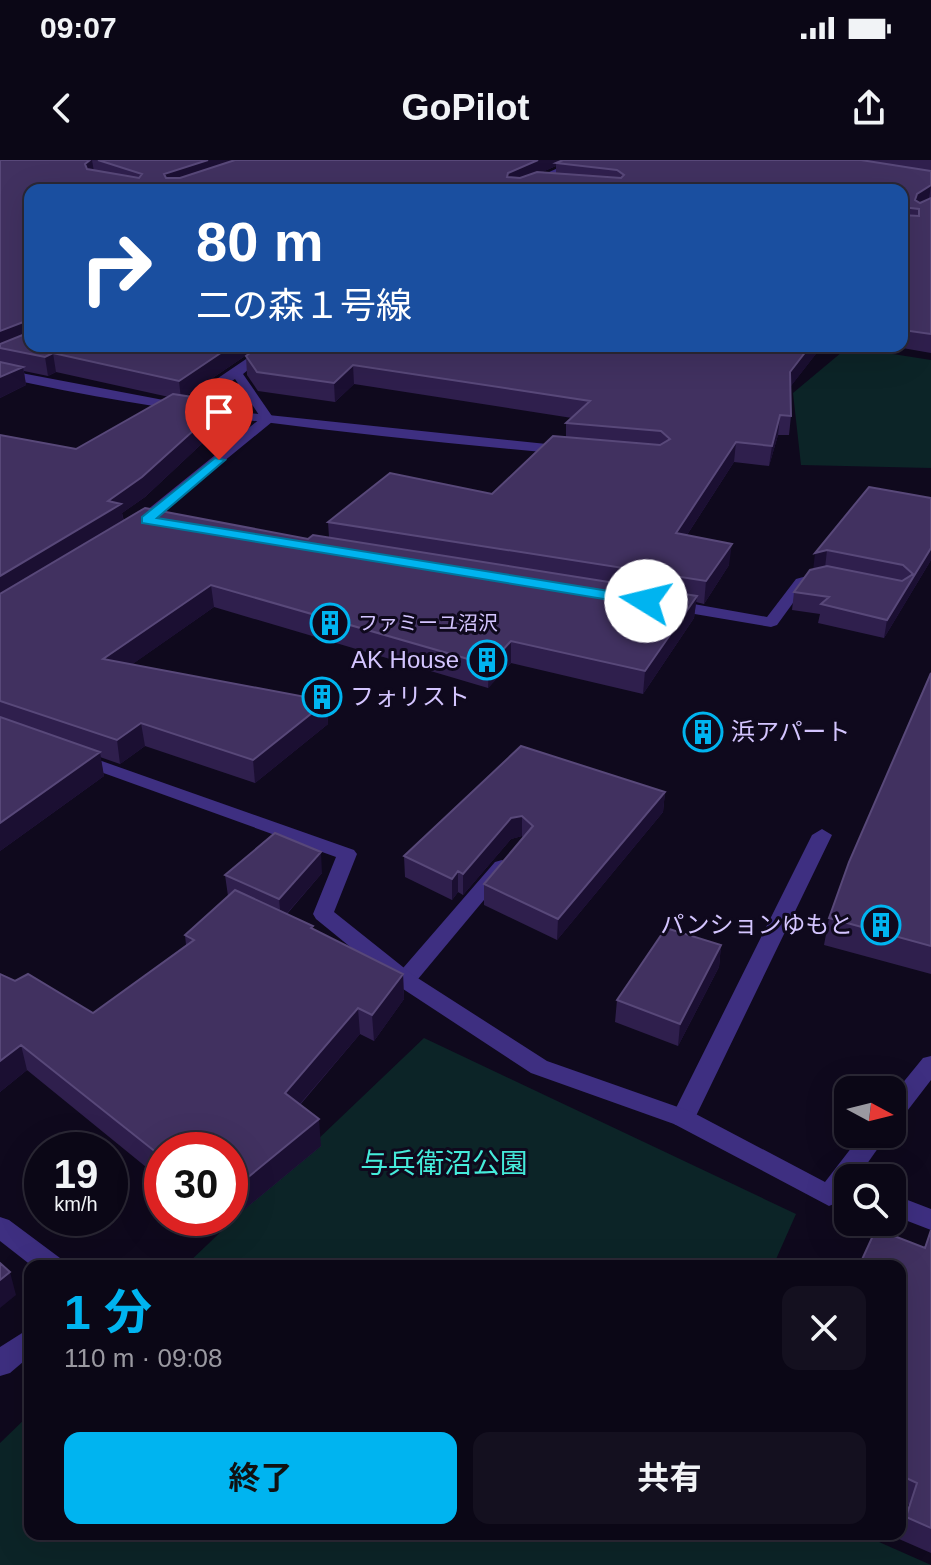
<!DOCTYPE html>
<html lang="ja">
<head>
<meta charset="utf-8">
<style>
	:root { --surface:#0b0716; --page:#14101f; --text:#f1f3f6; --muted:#9a99a1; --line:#2b2835; --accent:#00b4f0 }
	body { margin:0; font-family:Arial,"Noto Sans JP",sans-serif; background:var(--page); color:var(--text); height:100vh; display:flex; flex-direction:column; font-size:30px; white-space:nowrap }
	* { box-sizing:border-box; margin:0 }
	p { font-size:26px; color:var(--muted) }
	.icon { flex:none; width:44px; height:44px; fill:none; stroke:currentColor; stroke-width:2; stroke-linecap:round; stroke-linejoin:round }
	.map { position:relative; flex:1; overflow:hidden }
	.drawer { position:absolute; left:24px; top:1100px; width:882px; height:280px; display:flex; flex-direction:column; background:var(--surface); border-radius:16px; box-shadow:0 8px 32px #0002,0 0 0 2px var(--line) }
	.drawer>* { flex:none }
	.banner { position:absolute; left:24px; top:24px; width:884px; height:168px; border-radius:16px; box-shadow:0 8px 32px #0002,0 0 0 2px var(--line); background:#1a4fa0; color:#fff; overflow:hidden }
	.needle { width:52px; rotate:97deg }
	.buttons { position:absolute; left:834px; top:916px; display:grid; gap:16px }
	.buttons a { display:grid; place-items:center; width:72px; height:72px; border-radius:16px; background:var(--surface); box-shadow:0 8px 32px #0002,0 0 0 2px var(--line); font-size:40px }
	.speed { position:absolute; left:24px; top:972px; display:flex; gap:16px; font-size:40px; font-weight:700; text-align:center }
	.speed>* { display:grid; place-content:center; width:104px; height:104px; border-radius:50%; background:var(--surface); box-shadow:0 8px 32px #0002,0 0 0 2px var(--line); line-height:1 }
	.speed small { font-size:20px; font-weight:400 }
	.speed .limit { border:12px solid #d22; background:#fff; color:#111 }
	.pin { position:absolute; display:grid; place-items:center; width:68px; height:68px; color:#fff; margin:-82px -34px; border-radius:50% 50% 50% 0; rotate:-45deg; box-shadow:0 0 8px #0007 }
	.pin .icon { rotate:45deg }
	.me { position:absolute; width:88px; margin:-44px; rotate:279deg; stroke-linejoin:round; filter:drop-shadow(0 0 6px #0008) }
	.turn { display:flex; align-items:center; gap:28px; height:168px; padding:0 40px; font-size:36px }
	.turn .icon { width:104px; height:104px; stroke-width:2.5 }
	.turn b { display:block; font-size:56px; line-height:68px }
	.round { display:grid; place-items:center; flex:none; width:84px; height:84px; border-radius:16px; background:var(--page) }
	.head { display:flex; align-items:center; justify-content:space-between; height:136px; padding:0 40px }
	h1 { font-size:48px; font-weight:700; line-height:60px; color:var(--accent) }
	.button { display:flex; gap:16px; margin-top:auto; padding:16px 40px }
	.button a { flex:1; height:92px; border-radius:16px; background:var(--accent); color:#111; font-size:32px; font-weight:700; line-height:92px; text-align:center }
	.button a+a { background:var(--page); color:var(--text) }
	.status { display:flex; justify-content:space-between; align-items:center; height:56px; padding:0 40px; background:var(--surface); direction:ltr }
	.status svg { height:22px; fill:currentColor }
	header { display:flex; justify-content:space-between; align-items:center; height:104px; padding:0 40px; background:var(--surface); font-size:36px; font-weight:700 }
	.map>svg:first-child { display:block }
	.green { fill:#0c2427 }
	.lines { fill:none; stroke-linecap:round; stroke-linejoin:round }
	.lane { fill:#3e2f81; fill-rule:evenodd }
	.street { fill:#3e2f81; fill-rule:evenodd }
	.wall { fill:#2f1f4d; fill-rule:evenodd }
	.shaded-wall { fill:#1b0f32 }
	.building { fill:#413160; stroke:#584879; stroke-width:2 }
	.route { fill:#00b4f0; stroke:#00759c; stroke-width:2 }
	.labels { text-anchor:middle; stroke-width:6; stroke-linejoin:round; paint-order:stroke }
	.far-poi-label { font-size:20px; fill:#d4c5ff; stroke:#0f091d; text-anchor:start }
	.poi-label { font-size:24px; fill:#d4c5ff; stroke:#0f091d; text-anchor:end }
	.near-park-label { font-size:28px; fill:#45ebda; stroke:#0f091d }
</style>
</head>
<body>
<div class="status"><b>09:07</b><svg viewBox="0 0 49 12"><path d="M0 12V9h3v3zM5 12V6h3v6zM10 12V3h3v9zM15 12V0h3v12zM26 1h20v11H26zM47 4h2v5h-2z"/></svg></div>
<header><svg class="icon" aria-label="back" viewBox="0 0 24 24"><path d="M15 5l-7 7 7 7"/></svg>GoPilot<svg class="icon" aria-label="share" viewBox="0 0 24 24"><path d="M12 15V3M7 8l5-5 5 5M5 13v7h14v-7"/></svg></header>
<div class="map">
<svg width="931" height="1405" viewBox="0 0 931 1405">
	<rect width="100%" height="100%" fill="#0f091d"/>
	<path class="green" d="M848 187 931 200V308L801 305 793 233Z
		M424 878 796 1054 773 1106H185Z
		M30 1254V1374H861L931 1405H0V1283Z"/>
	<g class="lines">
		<path class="lane" d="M0 209 211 249 566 286 573 290 566 294C376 277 187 258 0 217Z
			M822 669 832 675 695 958 692 964 683 967 674 964 671 958 812 675Z
			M502 700 512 706 509 710 413 825H397L394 820 397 815 495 702Z
			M892 1034 931 1049V1070L892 1055Z"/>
		<path class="street" d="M576 0H587L520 30H509Z
			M265 186H278L243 214 274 259 272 262 141 369H131V363L261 258 235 219 184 251 174 248Z
			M825 411 830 413V419L806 425 777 465 771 467 671 450 663 445 671 440 767 457 796 419Z
			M79 593 354 690 357 694 334 752 413 815 547 901 692 952 825 1022 862 974H888L857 1018H848C848 1032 843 1041 829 1046L674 964 531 913 397 825 316 759 313 754 336 697 73 602 70 598Z
			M931 896V920L901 959 892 962V936L923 898Z
			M0 1057 9 1060 60 1098 64 1106H32L0 1081Z
			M30 1168V1196L10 1213 0 1216V1187Z"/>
	</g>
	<path class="wall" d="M0 0H931V193L891 186H902V30H30V186H822L790 227 791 256 789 275H778L769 306 734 302 687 375 729 405 704 444 696 442 694 458 643 534 511 503 488 528 214 447 131 505 327 541 328 564 255 623 145 586 120 604 100 597 104 616 0 691V275L76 289 169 237 56 212 48 216 24 211 26 225 0 238ZM556 6V13L542 12ZM251 192 246 196 247 215 258 231 335 242 354 224 572 258 566 263V277L492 334 328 362 329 377 308 379 124 361 122 353 145 337 227 260 225 242 186 236Z
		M869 327 931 400 884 478 818 463 820 454 792 450 794 432 813 409Z
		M931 513V814L824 785 829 758Z
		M521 586 665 632 663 652 557 780 484 745V724L523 678 522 676 511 679 463 735 458 732 452 740 405 717 404 696Z
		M322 713 287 754 314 770 403 814 404 839 374 881 360 874 300 945 321 986 222 1068 209 1058H230V990H162V1020L27 910 0 932V814L93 853 186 785 185 775 228 736 225 715Z
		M721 785 719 807 678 886 615 862 617 840Z
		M931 1070V1393L899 1379 909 1345 900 1341V1106L925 1088Z"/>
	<path class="shaded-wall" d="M90 0H92L94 12 87 18 85 4Z
		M208 0H253L165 28 164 14Z
		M538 0H569L556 3V6L508 27 507 17 508 13Z
		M931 25 929 39 914 48 917 34Z
		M26 161 29 178 0 188V171Z
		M231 186H260L181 239 179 221Z
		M810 186H822L788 230 790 212Z
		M53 193 56 212 48 216 45 197Z
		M353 205 354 224 335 242 334 223Z
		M23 207 26 225 0 238V217Z
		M225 242 227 260 145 337 122 353 124 364 0 439V416L108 341Z
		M780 255 778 275 769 306 772 286Z
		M736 282 734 302 674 395 676 373Z
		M732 384 729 405 704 444 706 421Z
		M931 388V400L884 478 887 460Z
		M827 390 825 408 813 411 815 393Z
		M211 425 214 447 107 522 103 499Z
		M697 436 694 458 643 534 645 511Z
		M511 481V503L488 528 489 505Z
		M327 541 328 564 255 623 253 600Z
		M141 563 145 586 120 604 117 580Z
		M100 592 104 616 0 691V663Z
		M665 632 663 652 557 780 558 759Z
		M522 656V676L511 679 463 735V714L511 658Z
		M321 692 322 713 281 760 279 739Z
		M458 711V732L452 740V719Z
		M721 785 719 807 678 886 680 864Z
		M403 814 404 839 374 881 372 855Z
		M358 848 360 874 287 959 285 933Z
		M21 885 27 910 0 932V901Z
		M319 959 321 986 222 1068 221 1058H230V1032Z
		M10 1112 16 1135 0 1148V1120Z"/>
	<path class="building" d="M0 0H90L85 4 87 9 139 18 142 14 98 0H208L164 14 166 18H180L235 0H538L508 13 507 17 520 18 537 12 621 18 624 15 617 10 556 3 563 0H861L931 11V25L917 34 915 40 920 43 931 38V174L902 170V55L919 56V49L902 47V50V30H30V164L26 161 0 171Z
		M30 172V186H231L179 221 53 193 45 197 0 188V184Z
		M259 186H810L790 212 791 256 780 255 772 286 736 282 676 373 732 384 706 421 328 362 390 313 492 334 553 276 660 285 670 279 661 271 566 263 590 241 353 205 334 223 257 212 246 196Z
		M0 202 23 207 0 217Z
		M173 234 225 242 142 317 108 341 121 344 0 416V275L76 289Z
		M869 327 931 338V388L887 460 821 444 829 437 794 432 810 410 827 406 902 421 913 414 903 405 827 390 815 393Z
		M145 348 308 379 313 375 697 436 645 511 511 481 489 505 211 425 103 499 327 541 253 600 141 563 117 580 0 541V434Z
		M931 513V786L829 758 849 702Z
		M0 557 100 592 0 663Z
		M521 586 665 632 558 759 484 724 533 666 522 656 511 658 463 714 458 711 452 719 404 696Z
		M275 673 321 692 279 739 225 715Z
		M235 730 313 766 311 768 403 814 372 855 358 848 285 933 319 959 230 1032V990H162V997L21 885 0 901V814L15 821 28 814 93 853 194 780 185 775Z
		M666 768 721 785 680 864 617 840Z
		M876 1069 925 1088 931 1070V1368L906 1357 917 1323 900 1315V1106H859Z
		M0 1103 10 1112 0 1120Z"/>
	<path class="route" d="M215 298 225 300 157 358 646 437 653 441 646 446 142 363V357Z"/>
	<defs>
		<symbol id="building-ring" viewBox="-11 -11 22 22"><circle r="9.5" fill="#0f091d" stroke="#00b4f0" stroke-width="1.5"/><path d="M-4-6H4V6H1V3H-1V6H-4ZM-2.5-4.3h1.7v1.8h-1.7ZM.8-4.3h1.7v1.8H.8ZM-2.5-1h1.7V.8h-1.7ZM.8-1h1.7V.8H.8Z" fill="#00b4f0"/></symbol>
	</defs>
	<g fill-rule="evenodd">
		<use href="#building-ring" x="308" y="441" width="44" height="44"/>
		<use href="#building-ring" x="465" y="478" width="44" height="44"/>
		<use href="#building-ring" x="300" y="515" width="44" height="44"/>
		<use href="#building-ring" x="681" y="550" width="44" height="44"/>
		<use href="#building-ring" x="859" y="743" width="44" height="44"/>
	</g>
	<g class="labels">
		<g class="far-poi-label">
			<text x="358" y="470">ファミーユ沼沢</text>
		</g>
		<g class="poi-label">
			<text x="459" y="508">AK House</text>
			<text x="350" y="545" text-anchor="start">フォリスト</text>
			<text x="731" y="580" text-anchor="start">浜アパート</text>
			<text x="853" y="773">パンションゆもと</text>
		</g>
		<g class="near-park-label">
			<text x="444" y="1013">与兵衛沼公園</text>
		</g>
	</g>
</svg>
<div class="buttons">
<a><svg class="needle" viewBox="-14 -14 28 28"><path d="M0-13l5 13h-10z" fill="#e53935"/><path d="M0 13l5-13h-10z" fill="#9a99a1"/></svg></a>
<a><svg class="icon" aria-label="search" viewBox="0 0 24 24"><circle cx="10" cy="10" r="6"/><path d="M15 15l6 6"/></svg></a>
</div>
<div class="speed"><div>19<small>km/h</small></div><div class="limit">30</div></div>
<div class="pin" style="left:219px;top:300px;background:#d93025"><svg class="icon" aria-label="arrive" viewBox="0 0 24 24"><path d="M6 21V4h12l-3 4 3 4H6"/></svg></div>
<svg class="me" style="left:646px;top:441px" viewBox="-20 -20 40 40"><circle r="19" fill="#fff"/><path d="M0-13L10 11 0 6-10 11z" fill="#00b4f0"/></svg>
<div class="banner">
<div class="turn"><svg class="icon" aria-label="right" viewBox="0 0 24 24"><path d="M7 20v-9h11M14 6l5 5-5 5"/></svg><div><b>80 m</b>二の森１号線</div></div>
</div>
<section class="drawer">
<div class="head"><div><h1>1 分</h1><p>110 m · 09:08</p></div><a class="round"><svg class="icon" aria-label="close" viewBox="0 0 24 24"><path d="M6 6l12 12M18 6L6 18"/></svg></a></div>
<div class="button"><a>終了</a><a>共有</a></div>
</section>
</div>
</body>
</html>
